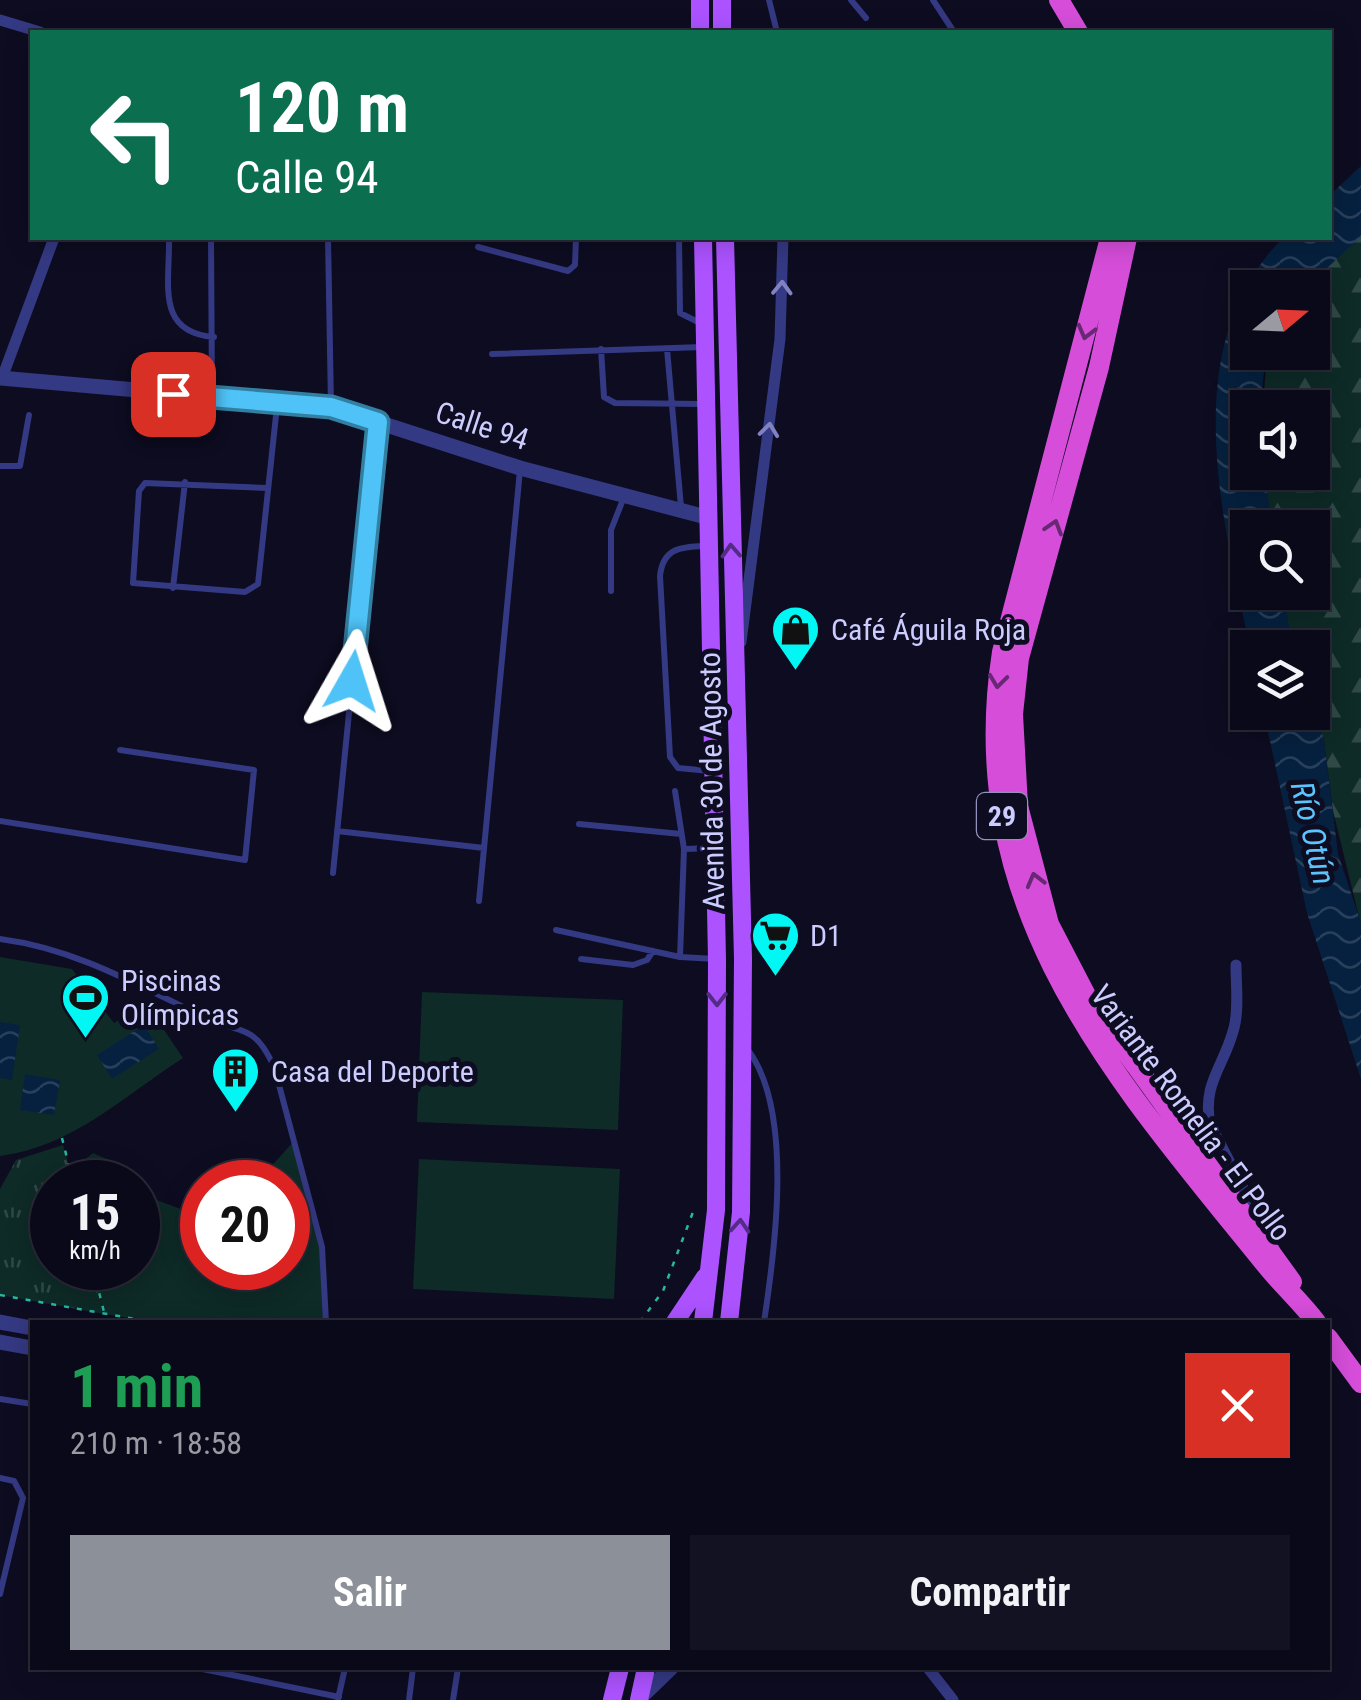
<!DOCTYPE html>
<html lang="es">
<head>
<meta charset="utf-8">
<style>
	:root { --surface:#0a0919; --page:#131222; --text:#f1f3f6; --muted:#999aa2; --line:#2a2a38; --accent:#8c9099 }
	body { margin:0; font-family:"Roboto Condensed",sans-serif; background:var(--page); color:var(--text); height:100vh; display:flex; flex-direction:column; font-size:38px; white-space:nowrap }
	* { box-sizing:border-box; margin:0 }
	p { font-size:32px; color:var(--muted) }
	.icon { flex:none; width:55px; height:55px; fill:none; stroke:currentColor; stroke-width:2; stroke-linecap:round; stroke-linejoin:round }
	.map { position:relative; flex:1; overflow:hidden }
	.details { position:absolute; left:30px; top:1320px; width:1300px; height:350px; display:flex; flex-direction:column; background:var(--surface); border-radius:0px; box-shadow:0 5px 25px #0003,0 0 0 2px var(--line) }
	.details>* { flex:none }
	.hud { position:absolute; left:30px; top:30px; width:1302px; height:210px; border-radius:0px; box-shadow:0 5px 25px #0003,0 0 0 2px var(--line); background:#0b6e4f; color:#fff; overflow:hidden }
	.needle { width:65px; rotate:71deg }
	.buttons { position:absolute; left:1230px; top:270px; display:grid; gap:20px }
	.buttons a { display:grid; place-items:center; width:100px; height:100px; border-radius:0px; background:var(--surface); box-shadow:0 5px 25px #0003,0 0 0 2px var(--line); font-size:50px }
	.speed { position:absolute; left:30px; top:1160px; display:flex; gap:20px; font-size:50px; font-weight:700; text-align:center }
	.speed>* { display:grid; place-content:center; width:130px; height:130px; border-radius:50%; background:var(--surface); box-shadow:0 5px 25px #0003,0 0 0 2px var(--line); line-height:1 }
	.speed small { font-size:25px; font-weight:400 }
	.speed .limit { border:15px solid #d22; background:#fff; color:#111 }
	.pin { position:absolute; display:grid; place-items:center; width:85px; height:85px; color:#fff; margin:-42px; border-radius:20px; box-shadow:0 5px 15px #0006 }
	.me { position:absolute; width:110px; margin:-55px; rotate:6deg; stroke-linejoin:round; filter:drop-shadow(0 0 8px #0008) }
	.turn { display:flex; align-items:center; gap:35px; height:210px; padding:0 40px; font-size:45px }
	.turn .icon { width:130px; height:130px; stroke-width:2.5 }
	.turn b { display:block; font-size:70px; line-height:85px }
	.round { display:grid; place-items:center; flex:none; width:105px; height:105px; border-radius:0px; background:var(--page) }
	.overview { display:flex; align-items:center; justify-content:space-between; height:170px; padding:0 40px }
	h1 { font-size:60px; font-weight:700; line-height:75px; color:#1e9e55 }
	.primary-button { display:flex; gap:20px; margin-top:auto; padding:20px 40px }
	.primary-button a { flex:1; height:115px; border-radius:0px; background:var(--accent); color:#fff; font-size:40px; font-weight:700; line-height:115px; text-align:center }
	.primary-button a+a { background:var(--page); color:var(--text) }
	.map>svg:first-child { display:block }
	.grass { fill:url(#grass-tufts) }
	.forest { fill:url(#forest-firs) }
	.pitch { fill:#0e2b27 }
	.water { fill:url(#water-waves) }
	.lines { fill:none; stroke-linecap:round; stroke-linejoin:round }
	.path { stroke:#26b8a0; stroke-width:2.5; stroke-dasharray:5 8; stroke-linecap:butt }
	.service { stroke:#343983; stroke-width:6 }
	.minor { stroke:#343983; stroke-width:11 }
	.tertiary { stroke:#343983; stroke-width:15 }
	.primary { stroke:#ac53ff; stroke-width:18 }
	.trunk { stroke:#d64dd9; stroke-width:20 }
	.oneway { stroke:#8082c1 }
	.oneway2 { stroke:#672974 }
	.oneway3 { stroke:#552c85 }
	.route-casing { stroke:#337fa1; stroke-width:25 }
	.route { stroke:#4fc3f7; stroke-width:18 }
	.labels { text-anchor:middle; stroke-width:10; stroke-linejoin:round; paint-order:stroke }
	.shield { fill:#0d0c21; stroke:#9392bc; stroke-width:2.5 }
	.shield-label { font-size:28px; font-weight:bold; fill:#ccf }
	.street-label { font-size:30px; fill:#ccf; stroke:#0d0c21 }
	.poi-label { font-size:30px; fill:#ccf; stroke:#0d0c21; text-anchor:start }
	.water-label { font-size:32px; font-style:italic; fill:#5ac4ff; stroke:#0d0c21 }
</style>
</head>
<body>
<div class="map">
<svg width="1361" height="1700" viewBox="0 0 1361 1700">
	<defs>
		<pattern id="grass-tufts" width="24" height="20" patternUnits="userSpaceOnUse" patternTransform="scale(2.5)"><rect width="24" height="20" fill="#0e2b27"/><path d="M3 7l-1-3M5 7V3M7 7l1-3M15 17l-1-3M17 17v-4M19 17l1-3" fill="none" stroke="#304947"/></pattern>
		<pattern id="forest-firs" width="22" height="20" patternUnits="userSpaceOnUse" patternTransform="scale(2.5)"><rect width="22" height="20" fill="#0e2b27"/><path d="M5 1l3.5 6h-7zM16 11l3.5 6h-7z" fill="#304947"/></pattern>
		<pattern id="water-waves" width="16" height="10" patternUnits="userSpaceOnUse" patternTransform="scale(2.5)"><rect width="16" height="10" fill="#06213f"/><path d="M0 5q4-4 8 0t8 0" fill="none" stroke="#29405c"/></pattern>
	</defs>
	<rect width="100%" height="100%" fill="#0d0c21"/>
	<path class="grass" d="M63 1145 73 1182H52V1268H93L104 1314 0 1295V1189L16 1160Z"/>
	<path class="forest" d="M1361 236V925L1333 811 1324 740 1313 711 1312 648 1291 647 1284 593 1312 592V528L1272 527 1264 473 1312 472V408H1263L1267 353 1312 352V288L1287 287 1290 277 1317 273Z"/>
	<path class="pitch" d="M0 957 72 969 114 1023 146 1003 183 1058C124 1096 72 1147 0 1156Z
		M422 992 623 1000 618 1130 417 1122Z
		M294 1141 322 1247 326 1322H152L104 1314 93 1268H138V1193L202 1217V1268H288V1182H257Z
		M93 1153 127 1168 125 1182H73L70 1171Z
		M419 1159 620 1169 614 1299 413 1289Z"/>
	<path class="water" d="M1361 166V237L1327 268 1290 277 1283 287 1248 288V352L1266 353 1260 407 1248 408V472L1264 473 1272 527 1248 528V592L1284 593 1292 647H1250C1222 518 1176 344 1283 238H1330V195Z
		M1313 703 1324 740 1338 854 1361 923V1079L1307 913 1264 713 1312 712Z
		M0 1022 20 1025 12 1080 0 1078Z
		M144 1025 159 1049 112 1079 97 1055Z
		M25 1074 60 1080 54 1115 20 1110Z"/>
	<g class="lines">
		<path class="path" d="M62 1138 73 1182
			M93 1268 104 1312
			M0 1295 152 1322
			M640 1322 663 1291 693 1212H698"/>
		<path class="service" d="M769 0 777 32
			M851 0 866 18
			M933 0 954 32
			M169 238C170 284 155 332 214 337
			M211 238 212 396
			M328 238 331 406
			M679 238 680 313 700 323
			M478 247 568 271 575 265 576 238
			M601 349 604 397 615 403 702 404
			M667 349 681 507
			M492 354 703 347
			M0 466H20L29 415
			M267 488 145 483 139 491 133 583 245 592 258 584 277 406
			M706 546C682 547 663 547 660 576L670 757 678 768 710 771
			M173 588 185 482
			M611 591V530L624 497
			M675 791 684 849 680 957
			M0 821 245 860 254 770 120 750
			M579 824 681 834
			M337 831 484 848
			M684 849 715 848
			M333 873 378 423
			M479 901 520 470
			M556 930 680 957 716 959
			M0 939C77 949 139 986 208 1019 221 1026 238 1027 251 1035 262 1042 268 1055 274 1066L322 1247 326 1322
			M581 959 633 965 647 960 653 951
			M748 1050C794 1111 775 1250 764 1322
			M0 1399 32 1404
			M0 1478 14 1481 23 1498 0 1594
			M198 1668 339 1697
			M338 1699 345 1668
			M409 1700 413 1668
			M453 1700 458 1668"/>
		<path class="minor" d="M0 20 40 32
			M2 378 54 238
			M741 642 780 339 783 238
			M1236 965C1236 985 1239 1009 1234 1028 1224 1067 1202 1083 1210 1124L1274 1248
			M928 1668 953 1700"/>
		<path class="tertiary" d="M0 378 331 407 520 468 706 517
			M0 1322 32 1328
			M0 1342 32 1348
			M640 1698 671 1668"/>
		<path class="primary" d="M700 0V32
			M722 0V32
			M703 238 717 960 716 1210 703 1322
			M725 238 743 959 741 1212 729 1322
			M675 1322 705 1277
			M612 1700 620 1668
			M639 1700 646 1668"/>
		<path class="trunk" d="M1059 0 1078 32
			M1110 238 1002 652C962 911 1115 1078 1266 1265 1282 1285 1301 1302 1316 1322
			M1127 238 1099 367 1019 658 1013 714 1018 806 1049 924 1088 999 1292 1282
			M1328 1338 1361 1383"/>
	</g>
	<defs><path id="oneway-chevron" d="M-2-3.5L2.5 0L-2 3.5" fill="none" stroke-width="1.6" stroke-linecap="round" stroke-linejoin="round" transform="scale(2.5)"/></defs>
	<g class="oneway">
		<use href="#oneway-chevron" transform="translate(782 288) rotate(-88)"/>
		<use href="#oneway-chevron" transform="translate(769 430) rotate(-83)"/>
	</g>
	<g class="oneway2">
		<use href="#oneway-chevron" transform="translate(1086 332) rotate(105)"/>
		<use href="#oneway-chevron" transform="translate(1054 527) rotate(-73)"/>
		<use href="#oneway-chevron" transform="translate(998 681) rotate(97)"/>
		<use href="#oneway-chevron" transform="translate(1035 880) rotate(-105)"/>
	</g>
	<g class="oneway3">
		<use href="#oneway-chevron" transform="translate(731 551) rotate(-93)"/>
		<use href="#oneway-chevron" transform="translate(717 999) rotate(90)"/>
		<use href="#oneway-chevron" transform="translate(740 1226) rotate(-86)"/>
	</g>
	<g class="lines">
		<defs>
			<path id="route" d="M173 394 331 407 378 422 352 681"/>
		</defs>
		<use href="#route" class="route-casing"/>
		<use href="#route" class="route"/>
	</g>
	<defs>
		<symbol id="shop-pin" viewBox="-11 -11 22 30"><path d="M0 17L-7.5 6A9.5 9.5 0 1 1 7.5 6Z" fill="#00f7f4" stroke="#0d0c21"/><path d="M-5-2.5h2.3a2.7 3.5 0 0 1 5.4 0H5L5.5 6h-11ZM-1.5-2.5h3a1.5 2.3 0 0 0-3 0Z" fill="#111"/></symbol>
		<symbol id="supermarket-pin" viewBox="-11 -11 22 30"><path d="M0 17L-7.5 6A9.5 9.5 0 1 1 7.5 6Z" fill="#00f7f4" stroke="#0d0c21"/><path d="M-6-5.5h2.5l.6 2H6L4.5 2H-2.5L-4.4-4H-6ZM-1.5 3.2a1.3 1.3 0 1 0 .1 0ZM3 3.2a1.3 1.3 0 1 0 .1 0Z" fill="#111"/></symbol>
		<symbol id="stadium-pin" viewBox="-11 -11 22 30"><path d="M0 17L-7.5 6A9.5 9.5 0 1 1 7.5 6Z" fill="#00f7f4" stroke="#0d0c21"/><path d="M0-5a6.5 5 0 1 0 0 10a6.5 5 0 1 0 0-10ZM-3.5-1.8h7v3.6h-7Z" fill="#111"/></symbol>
		<symbol id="building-pin" viewBox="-11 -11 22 30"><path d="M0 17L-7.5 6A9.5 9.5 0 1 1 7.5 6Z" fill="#00f7f4" stroke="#0d0c21"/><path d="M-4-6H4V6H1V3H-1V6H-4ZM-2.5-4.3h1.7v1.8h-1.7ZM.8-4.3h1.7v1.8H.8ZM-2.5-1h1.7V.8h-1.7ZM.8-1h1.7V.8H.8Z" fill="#111"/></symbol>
	</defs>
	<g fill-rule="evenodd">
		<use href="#shop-pin" x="768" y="602" width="55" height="75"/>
		<use href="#supermarket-pin" x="748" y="908" width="55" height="75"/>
		<use href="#stadium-pin" x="58" y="970" width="55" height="75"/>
		<use href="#building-pin" x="208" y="1044" width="55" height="75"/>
	</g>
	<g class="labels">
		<rect class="shield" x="977" y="793" width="50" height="46" rx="8"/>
		<g class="shield-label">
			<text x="1002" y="826">29</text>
		</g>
		<g class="street-label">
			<text transform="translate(482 426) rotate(18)" y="10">Calle 94</text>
			<text transform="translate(712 781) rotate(-91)" y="10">Avenida 30 de Agosto</text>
			<text transform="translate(1191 1113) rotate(53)" y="10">Variante Romelia - El Pollo</text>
		</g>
		<g class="poi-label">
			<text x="831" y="640">Café Águila Roja</text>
			<text x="810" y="946">D1</text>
			<text x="121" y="991">Piscinas<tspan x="121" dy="34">Olímpicas</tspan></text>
			<text x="271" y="1082">Casa del Deporte</text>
		</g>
		<g class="water-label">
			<text transform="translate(1313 833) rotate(77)" y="11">Río Otún</text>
		</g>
	</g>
</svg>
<div class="buttons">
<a><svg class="needle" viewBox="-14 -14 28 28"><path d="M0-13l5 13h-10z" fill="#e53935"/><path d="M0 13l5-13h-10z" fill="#999aa2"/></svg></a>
<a><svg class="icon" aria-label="sound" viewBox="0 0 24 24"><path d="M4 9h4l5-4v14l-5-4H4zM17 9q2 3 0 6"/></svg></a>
<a><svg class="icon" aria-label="search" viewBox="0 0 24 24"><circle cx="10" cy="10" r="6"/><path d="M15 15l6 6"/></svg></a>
<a><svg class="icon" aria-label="layers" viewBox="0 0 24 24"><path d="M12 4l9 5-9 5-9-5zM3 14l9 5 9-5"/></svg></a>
</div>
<div class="speed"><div>15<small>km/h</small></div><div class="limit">20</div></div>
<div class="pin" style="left:173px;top:394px;background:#d93025"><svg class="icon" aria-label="arrive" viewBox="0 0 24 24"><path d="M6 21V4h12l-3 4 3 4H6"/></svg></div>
<svg class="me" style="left:352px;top:681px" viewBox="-20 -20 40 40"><path d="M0-17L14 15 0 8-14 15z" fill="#4fc3f7" stroke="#fff" stroke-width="4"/></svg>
<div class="hud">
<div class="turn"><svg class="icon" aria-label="left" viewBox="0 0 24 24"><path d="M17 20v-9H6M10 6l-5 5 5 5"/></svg><div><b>120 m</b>Calle 94</div></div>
</div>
<section class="details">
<div class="overview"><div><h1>1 min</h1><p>210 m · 18:58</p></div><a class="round" style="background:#d93025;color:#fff"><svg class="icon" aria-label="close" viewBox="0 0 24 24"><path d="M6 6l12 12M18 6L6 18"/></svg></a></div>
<div class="primary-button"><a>Salir</a><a>Compartir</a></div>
</section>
</div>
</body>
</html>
